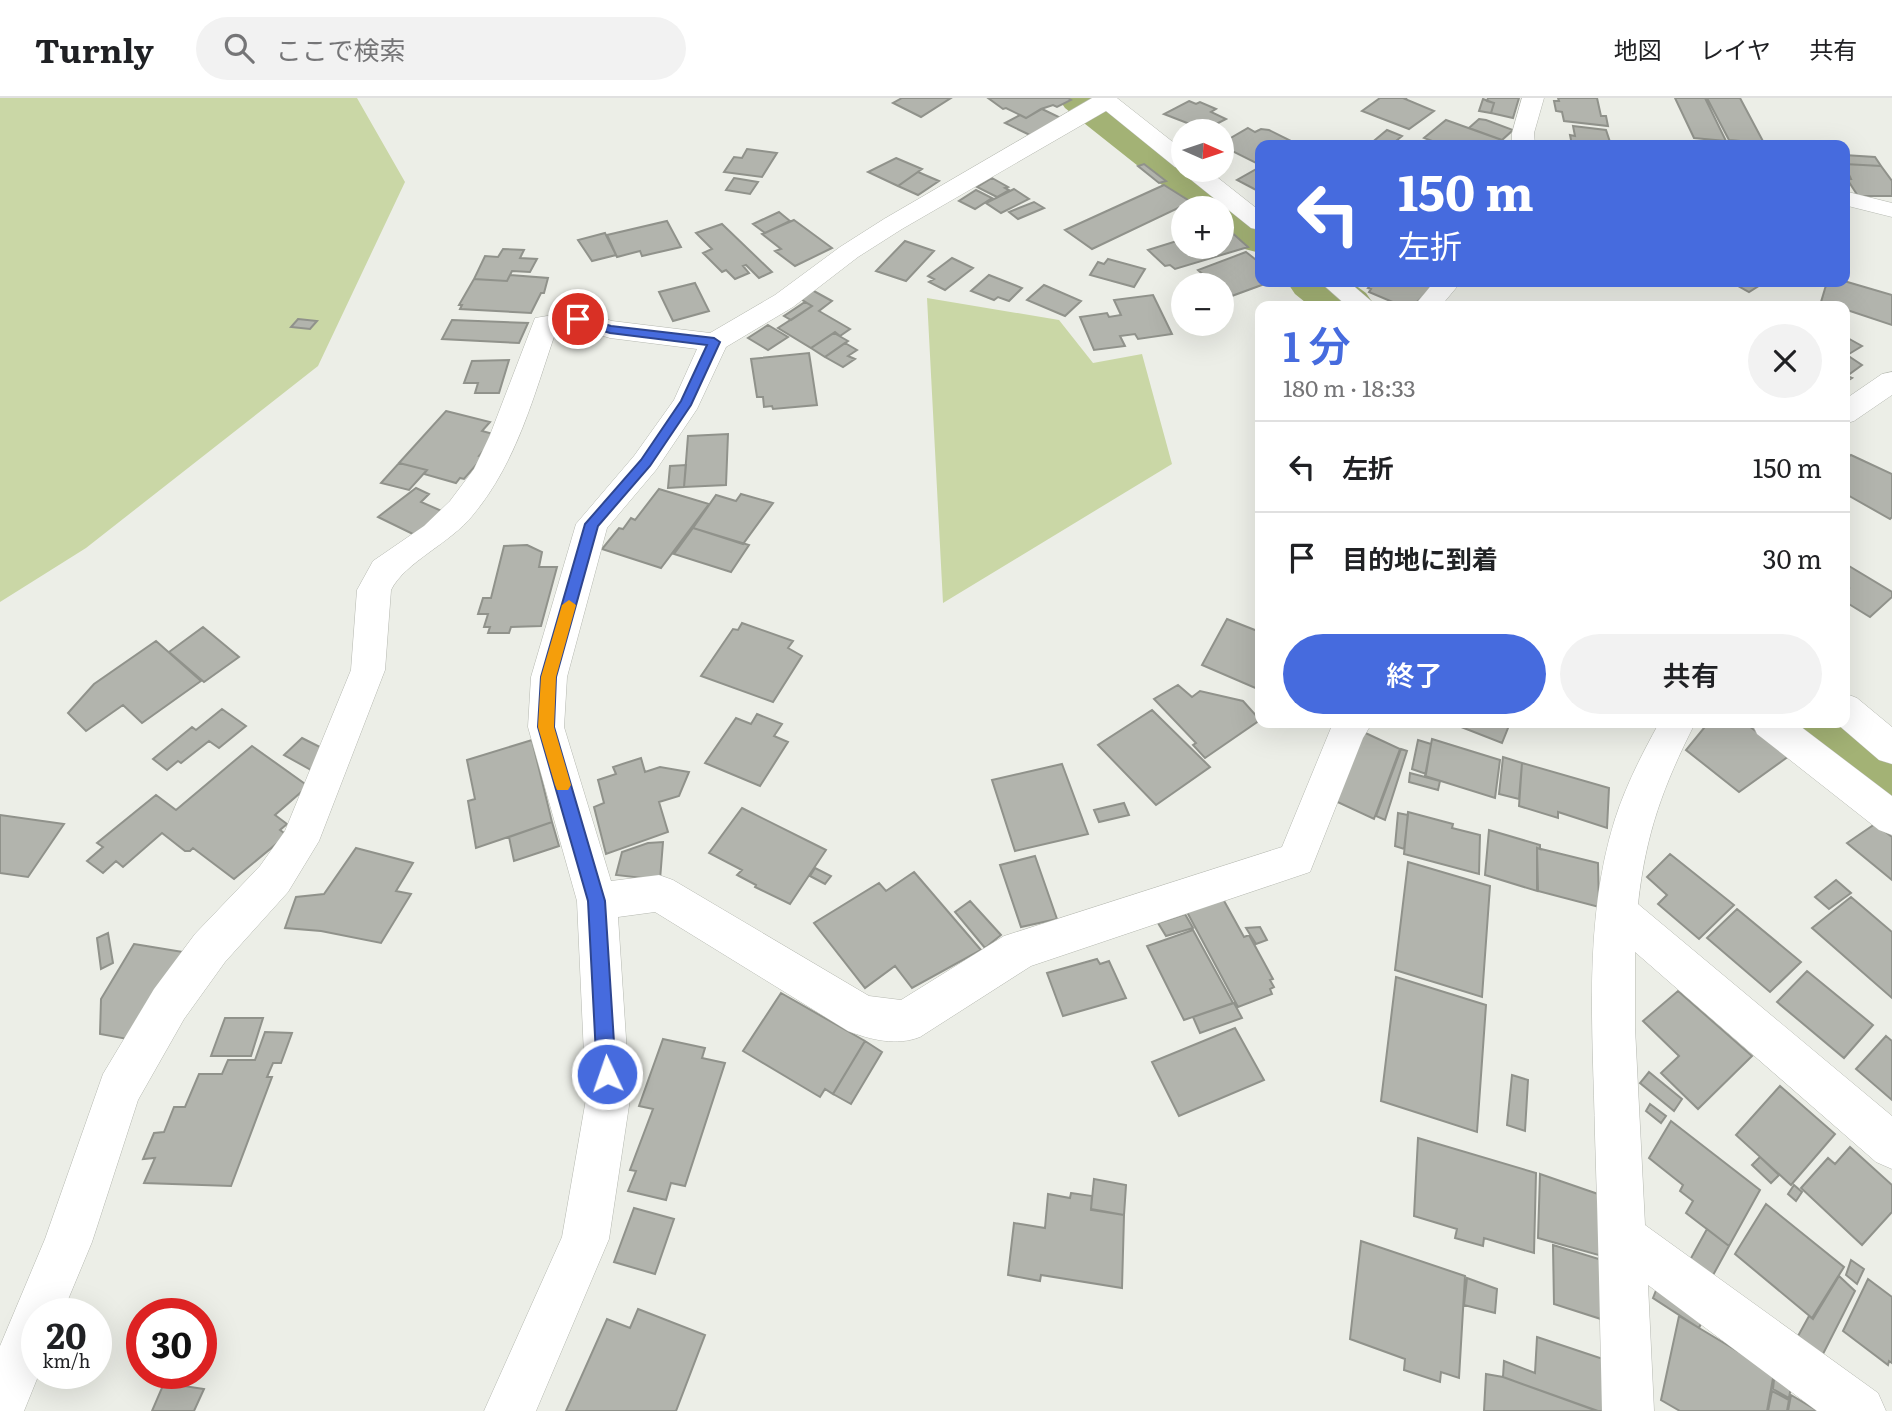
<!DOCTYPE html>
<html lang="ja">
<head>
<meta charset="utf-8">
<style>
	:root { --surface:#fff; --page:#f2f2f2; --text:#202124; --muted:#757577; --line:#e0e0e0; --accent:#466bde }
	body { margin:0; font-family:Literata,"Noto Sans JP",serif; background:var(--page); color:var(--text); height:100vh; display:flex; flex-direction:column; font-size:26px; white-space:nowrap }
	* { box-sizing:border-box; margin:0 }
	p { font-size:23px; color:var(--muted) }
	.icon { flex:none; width:38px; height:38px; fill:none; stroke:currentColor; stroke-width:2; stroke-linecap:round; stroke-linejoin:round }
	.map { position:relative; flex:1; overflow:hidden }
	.panel { position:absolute; left:1255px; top:203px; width:595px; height:427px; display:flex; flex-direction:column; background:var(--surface); border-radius:14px; box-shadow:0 7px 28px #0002 }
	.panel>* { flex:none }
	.hud { position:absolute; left:1255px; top:42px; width:595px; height:147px; border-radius:14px; box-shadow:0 7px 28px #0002; background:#466bde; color:#fff; overflow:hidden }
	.needle { width:46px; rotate:93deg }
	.fabs { position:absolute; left:1171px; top:21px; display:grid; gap:14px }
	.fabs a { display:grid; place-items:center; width:63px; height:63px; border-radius:50%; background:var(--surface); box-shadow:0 7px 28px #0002; font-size:35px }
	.speed { position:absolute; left:21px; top:1200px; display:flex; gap:14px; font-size:35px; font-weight:700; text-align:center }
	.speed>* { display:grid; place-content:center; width:91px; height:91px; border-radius:50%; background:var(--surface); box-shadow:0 7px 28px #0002; line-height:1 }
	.speed small { font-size:18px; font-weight:400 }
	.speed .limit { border:10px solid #d22; background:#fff; color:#111 }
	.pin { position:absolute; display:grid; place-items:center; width:60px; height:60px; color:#fff; margin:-30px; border:4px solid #fff; border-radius:50%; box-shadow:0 2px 7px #0007 }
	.me { position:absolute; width:77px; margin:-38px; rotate:357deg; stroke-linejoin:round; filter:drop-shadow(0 0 5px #0008) }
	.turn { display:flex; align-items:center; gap:24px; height:147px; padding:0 28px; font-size:32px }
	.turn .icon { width:91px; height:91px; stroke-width:2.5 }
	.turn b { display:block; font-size:49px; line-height:60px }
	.round { display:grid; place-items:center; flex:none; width:74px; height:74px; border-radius:37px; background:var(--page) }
	.overview { display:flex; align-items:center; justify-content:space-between; height:119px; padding:0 28px }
	h1 { font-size:42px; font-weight:600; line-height:52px; color:var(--accent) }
	.cta { display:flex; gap:14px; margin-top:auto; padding:14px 28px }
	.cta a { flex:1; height:80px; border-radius:42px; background:var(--accent); color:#fff; font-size:28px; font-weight:600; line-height:80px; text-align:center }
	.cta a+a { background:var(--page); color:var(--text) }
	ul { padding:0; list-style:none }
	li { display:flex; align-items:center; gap:21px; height:91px; padding:0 28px; border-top:2px solid var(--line) }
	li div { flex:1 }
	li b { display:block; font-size:26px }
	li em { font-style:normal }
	header { display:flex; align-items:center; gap:42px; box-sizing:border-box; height:98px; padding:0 35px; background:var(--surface); border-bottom:2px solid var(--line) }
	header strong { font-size:33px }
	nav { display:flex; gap:38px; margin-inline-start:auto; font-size:24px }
	.search { width:490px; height:63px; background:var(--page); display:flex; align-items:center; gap:18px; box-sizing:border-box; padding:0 24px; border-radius:38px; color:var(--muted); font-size:26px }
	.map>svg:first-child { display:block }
	.green { fill:#cad7a6 }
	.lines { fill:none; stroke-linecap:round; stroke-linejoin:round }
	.river { fill:#a3b275; fill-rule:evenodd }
	.building { fill:#b2b4ad; stroke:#90928b; stroke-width:2 }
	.street-casing { stroke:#b5b8b0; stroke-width:1 }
	.street { fill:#fff; fill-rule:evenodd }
	.route { fill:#466bde; stroke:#2e4690; stroke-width:2 }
	.slow { fill:#f59e0b }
</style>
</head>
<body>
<header>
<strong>Turnly</strong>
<div class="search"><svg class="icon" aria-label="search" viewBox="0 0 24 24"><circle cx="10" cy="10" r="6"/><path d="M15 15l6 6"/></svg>ここで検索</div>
<nav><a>地図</a><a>レイヤ</a><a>共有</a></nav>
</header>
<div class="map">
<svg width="1892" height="1313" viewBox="0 0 1892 1313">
	<rect width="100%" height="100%" fill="#eceee7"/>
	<path class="green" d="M0 0H357L405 84 318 268 86 450 0 504Z
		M927 200 1059 222 1093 265 1142 256 1172 366 943 505Z"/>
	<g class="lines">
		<path class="river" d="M1058 0H1112L1183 54V72H1206L1260 113V155L1241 150 1222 135V110H1191L1065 10Z
			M1287 184H1351L1366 195 1375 208H1310L1295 196Z
			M1844 600 1851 602 1892 636V719L1864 708 1797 648 1785 625H1844Z"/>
	</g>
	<path class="building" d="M902 0H951L921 19 893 5Z
		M988 0H1068L1071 2 1057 9 1053 7 1041 11 1026 20 1006 10 1003 11Z
		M1380 0H1407L1405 1 1434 13 1409 31 1362 13Z
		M1488 0H1519L1513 20 1491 15 1494 5 1487 3Z
		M1558 0H1597L1601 18H1606L1608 28 1564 23 1562 14 1556 13 1554 3H1559Z
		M1675 0H1705L1726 43 1694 40Z
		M1707 0H1740L1764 45 1729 42Z
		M1483 1 1494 5 1491 15 1479 13Z
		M1189 3 1196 6 1200 4 1216 11 1211 14 1226 21 1205 32 1164 16Z
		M1042 11 1061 20 1032 38 1005 25 1020 17 1026 20Z
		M1479 21 1486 22 1513 32 1502 42 1469 30Z
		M1446 22 1513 46 1443 47 1424 40Z
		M1573 28 1606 32 1611 47H1572L1570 37 1575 38Z
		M1248 30 1255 34 1261 31 1269 32 1299 47H1260V67L1222 48V45Z
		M1387 32 1402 38 1391 47 1370 46Z
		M747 51 777 55 762 79 724 74 734 59 742 60Z
		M1844 57 1875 59 1881 68 1844 66Z
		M896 60 922 71 898 88 868 74Z
		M1144 66 1166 83 1159 85 1138 68Z
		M1844 66 1881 68 1892 83V98H1858L1847 81H1851Z
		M1260 69V94L1237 82Z
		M918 74 939 83 918 97 898 88Z
		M734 80 758 84 750 96 726 92Z
		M992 80 1008 89 1005 90 1009 92 997 99 977 89Z
		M1164 87 1191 104 1092 151 1065 132Z
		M1014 91 1029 101 1001 115 986 105Z
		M976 92 992 100 975 111 959 103Z
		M1034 104 1044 110 1018 121 1009 114Z
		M779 114 790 123 765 135 753 126Z
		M794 122 832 150 795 168 775 153 781 151 762 136Z
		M667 123 681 149 642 158 640 153 617 159 607 137Z
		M722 126 772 174 759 180 746 167 743 168 749 175 735 181 726 172 722 174 703 155 712 151 696 135Z
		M1229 132 1248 149 1175 171 1170 167 1165 168 1148 152 1183 141V149H1222V134Z
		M605 135 616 157 592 163 578 142Z
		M905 143 934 153 906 183 876 173Z
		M503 151 524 152 520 160 537 161 530 174 512 173 507 183 474 181 485 158 498 159Z
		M1246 154 1260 165V184H1270L1229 199 1222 193V187H1215L1198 172Z
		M952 160 973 170 945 192 929 184 934 181 928 178Z
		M1108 161 1145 171 1134 189 1090 177 1098 164 1104 166Z
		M510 177 548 180 544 195H541L531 215 460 211 462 207H459L474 181 507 183Z
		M989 177 1022 190 1009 203 998 199 994 202 971 193Z
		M1844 183 1892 197V227L1844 211V208L1821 204 1827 184Z
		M1374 184H1437L1413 208H1402L1369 194 1371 191 1368 190Z
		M1731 184H1765L1749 194Z
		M695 185 709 213 673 223 659 194Z
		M1044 187 1081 203 1065 218 1027 202Z
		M812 192 832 203 819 213 850 231 840 238 835 234 811 250 778 230 812 208 799 200Z
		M1153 197 1172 236 1138 241 1135 236 1120 238 1125 248 1094 252 1080 219 1107 215 1109 219 1121 217 1114 202Z
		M805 204 812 208 791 222 784 218Z
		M298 221 317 223 310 231 291 229Z
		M452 222 528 225 519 245 442 241Z
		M768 227 788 239 768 252 748 240Z
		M834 235 848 243 825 259 811 250Z
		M1844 238 1862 248 1849 256 1844 254Z
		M845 245 857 252 848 258 855 261 843 269 825 259Z
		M809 255 817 307 773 311 772 308 764 309 763 299H757L751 261Z
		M1844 255 1862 267 1847 278 1852 280 1844 285Z
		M509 262 499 295H475L478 285H464L472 263Z
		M446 313 490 324 482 333 493 336 490 345 479 358 483 359 464 381 460 380 456 385 424 376 427 372 399 365Z
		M728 336 726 387 684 389 688 338Z
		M1851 357 1892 376V419L1890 421 1844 395V362Z
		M399 365 427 372 409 392 381 385Z
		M686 367 684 389 668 390 670 368Z
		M416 390 429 396 421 404 444 414 417 438 378 419Z
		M659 391 709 406 661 470 602 451 619 430 623 431 631 420 635 422Z
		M741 396 773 405 743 446 693 430 716 397 736 403Z
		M693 430 749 447 731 474 674 456Z
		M527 447 542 454 539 469H557L541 528 511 529 509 535H488L490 529H484L488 516H478L483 500H491L504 448Z
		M1844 465 1892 494V499L1870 519 1844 503V494L1849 490 1844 487Z
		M1227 521 1260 534V592L1202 567Z
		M742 525 793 543 788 550 802 558 773 604 701 578 733 531 738 532Z
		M203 529 239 559 204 584 169 554Z
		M156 543 201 583 142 625 123 607 86 633 68 615 94 586Z
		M1178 587 1192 599 1200 593 1243 603 1260 622 1205 660 1193 647 1196 645 1154 601Z
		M222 611 246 628 219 650 209 643 181 665 178 663 167 672 153 661 192 629 196 632Z
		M1152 612 1210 669 1156 707 1098 647Z
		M757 616 782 626 774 638 788 644 760 688 705 665 736 620 751 626Z
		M1451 625H1510L1502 645Z
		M1708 625H1745L1789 658 1739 694 1686 652Z
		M1359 632 1400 651 1374 721 1331 701Z
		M302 640 328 653 311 672 284 657Z
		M1432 641 1500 662 1495 700 1425 678Z
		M532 642 552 724 476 750 468 703 475 701 467 662Z
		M1418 642 1431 646 1426 676 1412 671Z
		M252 648 308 688 275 717 287 726 280 732 287 737 234 781 193 750 190 753H185L162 735 123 769 116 763 103 775 87 763 103 749 97 745 156 697 176 712Z
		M1401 651 1407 653 1385 722 1376 718Z
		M1503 659 1522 665 1519 701 1499 696Z
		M641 660 645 674 660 669 689 674 679 698 659 704 668 734 606 756 594 709 604 705 598 682 616 676 613 669Z
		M1522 665 1609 690 1607 730 1558 714V720L1519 708Z
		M1062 666 1088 736 1015 753 992 682Z
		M1410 675 1440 683 1438 692 1409 684Z
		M1124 705 1129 717 1099 724 1094 712Z
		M742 710 826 752 790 806 755 789 756 787 737 777 742 772 709 755Z
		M1408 714 1453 726 1452 730 1480 737 1479 776 1404 756Z
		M1398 715 1408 717 1404 751 1395 748Z
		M0 717 64 726 28 779 0 775Z
		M552 724 559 748 514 763 509 739Z
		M1875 726 1892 739V782L1847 745Z
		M1489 732 1540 747V751L1537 750V793L1485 777Z
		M663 744 660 782 616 777 622 754 648 745Z
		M356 750 413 765 396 793 411 796 381 845 321 833 285 830 296 799 324 796Z
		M1537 750 1598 765 1599 809 1538 793Z
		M1670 756 1734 807 1699 841 1658 806 1667 797 1647 779Z
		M1035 758 1057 821 1021 829 1000 767Z
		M1408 764 1490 788 1482 899 1395 872Z
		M815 770 831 778 825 786 810 778Z
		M914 774 981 852 912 890 895 868 865 890 814 825 879 785 886 793Z
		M1836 782 1851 795 1829 811 1815 799Z
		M1851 799 1892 834V900L1812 830Z
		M1223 801 1244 839 1249 837 1273 881 1270 882 1274 889 1270 891 1272 896 1238 909 1187 814Z
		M970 803 1001 837 985 850 955 814Z
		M1737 811 1801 864 1770 894 1707 840Z
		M1185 816 1193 830 1166 838 1158 825Z
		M1260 829 1267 842 1256 846 1246 830Z
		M1193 832 1233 905 1184 922 1147 848Z
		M108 835 113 865 101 871 97 840Z
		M134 846 189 855 138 943 100 936 101 901Z
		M1097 861 1100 866 1109 863 1126 900 1063 918 1047 875Z
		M1807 873 1873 927 1844 960 1777 904Z
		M1396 879 1486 907 1477 1034 1381 1003Z
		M1678 893 1752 958 1698 1011 1661 975 1679 958 1643 923Z
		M781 895 865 943 833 996 825 991 820 999 743 953Z
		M1234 905 1242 920 1200 935 1193 919Z
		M225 920H263L251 958H211Z
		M1235 930 1264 982 1179 1018 1152 964Z
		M265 934 292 935 281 965H273L267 979H272L231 1088 144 1085 155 1060 143 1061 154 1035 164 1034 174 1009H185L199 976H222L228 962H255Z
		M1886 938 1892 943V1002L1856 971Z
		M663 941 705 950 702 960 725 965 685 1088 671 1085 666 1102 628 1093 636 1073 630 1072 653 1011 639 1008Z
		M865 943 882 954 851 1006 833 996Z
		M1649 974 1682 1001 1674 1013 1640 985Z
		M1512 977 1528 982 1525 1033 1507 1027Z
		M1780 988 1835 1036 1791 1087 1736 1037Z
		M1650 1006 1666 1018 1661 1025 1646 1013Z
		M1671 1023 1760 1092 1729 1148 1686 1115 1693 1103 1680 1093 1683 1087 1649 1060Z
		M1418 1040 1536 1075 1534 1155 1484 1140 1483 1148 1455 1140 1457 1131 1414 1118Z
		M1850 1049 1892 1087V1114L1862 1147 1801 1090 1828 1060 1835 1066Z
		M1760 1059 1779 1077 1771 1085 1752 1067Z
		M1540 1076 1601 1097 1602 1158 1538 1140Z
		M1094 1081 1126 1087 1124 1117 1091 1111Z
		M1794 1087 1802 1094 1796 1103 1788 1096Z
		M1071 1095 1092 1098 1091 1112 1124 1117 1122 1190 1041 1177 1040 1183 1008 1177 1014 1125 1045 1130 1048 1096 1070 1100Z
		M1766 1106 1844 1169 1812 1220 1735 1156Z
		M634 1110 674 1121 655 1176 614 1164Z
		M1707 1131 1729 1148 1712 1179 1690 1162Z
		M1361 1143 1465 1178 1459 1280 1441 1274 1440 1284 1404 1272 1405 1261 1350 1241Z
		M1553 1147 1602 1162 1604 1222 1554 1206Z
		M1851 1162 1864 1171 1857 1186 1846 1177Z
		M1839 1178 1855 1193 1822 1258 1798 1238 1809 1218 1813 1221Z
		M1467 1180 1497 1191 1495 1215 1464 1207Z
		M1868 1181 1892 1199V1265L1889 1263 1888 1267 1843 1233Z
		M1659 1185 1704 1219 1699 1230 1653 1200Z
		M638 1211 705 1237 676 1313H566L607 1221 630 1230Z
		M1679 1218 1774 1275 1767 1313H1680L1661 1302Z
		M1537 1239 1606 1262 1608 1313H1598L1503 1279 1504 1263 1535 1275Z
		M1775 1273 1792 1283 1789 1300 1773 1291Z
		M1486 1276 1503 1279 1597 1313H1484Z
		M164 1285 204 1291 194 1313H152Z
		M1772 1293 1789 1302 1787 1313H1768Z
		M1791 1297 1818 1313H1788Z"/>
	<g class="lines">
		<defs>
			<path id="street" d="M1092 0H1117L1183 52V72H1208L1260 113V132L1251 130 1185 77 1182 71 1175 69 1106 13 902 131 858 159 793 209 726 249 697 311 656 372 607 430 567 579 564 629 611 783 659 777 673 782 869 898 901 902 1004 838 1282 749 1333 625H1372L1363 640 1310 774 1031 868 920 939C897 948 871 942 848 933L655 814 618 819 630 1001 609 1141 536 1313H484L562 1139 586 1001 577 803 528 629 531 579 576 426 634 358 674 302 697 251 610 240 577 230 556 233C534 297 517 364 473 417 451 445 405 464 391 492L385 572 319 743 288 794 225 864 184 921 138 1002 92 1144 62 1216H37L39 1276 24 1313H0V1248L45 1141 103 976 154 891 195 836 260 768 285 733 351 572 357 492 373 463 424 428 450 403 474 371 490 337 535 220 578 213 612 223 710 235 775 197 840 149 884 121Z
				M1522 0H1544L1534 35 1535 47H1512V35Z
				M1844 93 1892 105V119L1844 107Z
				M1320 184H1349L1377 208H1347Z
				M1434 184H1461L1441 208H1414Z
				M1892 274V297L1854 323 1844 326V302L1882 276Z
				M1844 595 1857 600 1892 629V666L1879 662 1836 625H1844Z
				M1659 625H1695C1663 689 1646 734 1638 806L1892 1018V1071L1876 1064 1635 854V930L1645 1127 1878 1295 1886 1313H1817L1648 1187 1654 1313H1602C1600 1221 1598 1129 1595 1037 1593 933 1583 822 1615 721 1626 687 1642 656 1659 625Z
				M1752 625H1796L1892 698V737L1879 732 1757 636Z"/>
		</defs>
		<use href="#street" class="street-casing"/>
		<use href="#street" class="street"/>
	</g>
	<path class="route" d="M578 218 611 228 714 240 720 244 691 307 650 368 598 428 556 579 554 629 605 803 616 976 613 983 607 986 600 983 597 976 588 803 538 629 541 579 585 426 641 362 681 303 707 247 610 235 574 224 572 221Z"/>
	<path class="slow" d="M569 502 576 507 556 579 554 629 571 687 568 692H557L555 687 538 629 541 579 562 507Z"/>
</svg>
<div class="fabs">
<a><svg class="needle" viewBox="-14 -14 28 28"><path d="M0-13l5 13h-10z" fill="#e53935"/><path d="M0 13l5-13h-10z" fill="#757577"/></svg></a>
<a>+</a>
<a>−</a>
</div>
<div class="speed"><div>20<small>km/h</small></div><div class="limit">30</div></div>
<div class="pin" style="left:578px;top:221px;background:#d93025"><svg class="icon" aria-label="arrive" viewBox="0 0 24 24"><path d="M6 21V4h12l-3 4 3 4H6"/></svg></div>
<svg class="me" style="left:607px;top:976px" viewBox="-20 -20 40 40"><circle r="17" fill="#466bde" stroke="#fff" stroke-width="3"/><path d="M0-11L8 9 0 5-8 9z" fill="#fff"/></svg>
<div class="hud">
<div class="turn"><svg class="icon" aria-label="left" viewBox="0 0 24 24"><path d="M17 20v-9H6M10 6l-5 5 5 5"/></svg><div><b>150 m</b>左折</div></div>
</div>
<section class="panel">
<div class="overview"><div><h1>1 分</h1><p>180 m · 18:33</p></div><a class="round"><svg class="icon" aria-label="close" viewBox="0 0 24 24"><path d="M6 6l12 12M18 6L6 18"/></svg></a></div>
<ul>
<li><svg class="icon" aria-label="left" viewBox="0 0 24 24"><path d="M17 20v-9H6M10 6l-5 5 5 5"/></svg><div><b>左折</b></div><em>150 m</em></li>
<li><svg class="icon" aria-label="arrive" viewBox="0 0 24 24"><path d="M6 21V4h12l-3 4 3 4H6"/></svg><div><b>目的地に到着</b></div><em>30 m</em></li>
</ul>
<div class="cta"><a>終了</a><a>共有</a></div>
</section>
</div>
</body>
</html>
